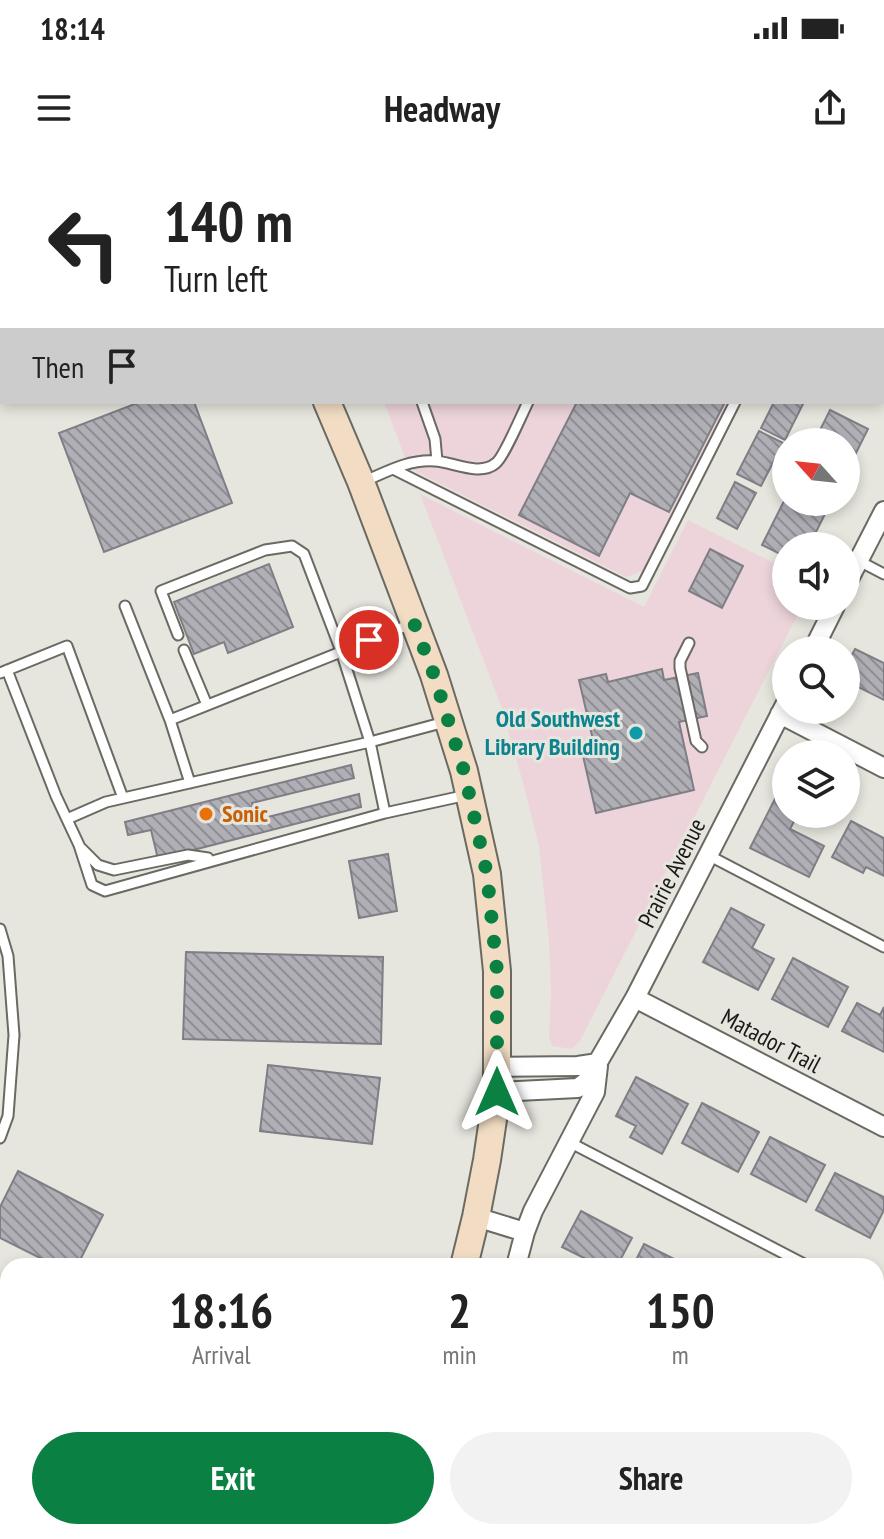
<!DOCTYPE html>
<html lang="en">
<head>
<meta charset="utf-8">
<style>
	:root { --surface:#fff; --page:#f2f2f2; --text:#222; --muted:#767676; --accent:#0b8043 }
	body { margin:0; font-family:"PT Sans Narrow",sans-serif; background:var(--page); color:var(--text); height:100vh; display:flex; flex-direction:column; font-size:30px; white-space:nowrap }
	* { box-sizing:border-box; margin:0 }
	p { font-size:26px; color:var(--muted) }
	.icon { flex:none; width:44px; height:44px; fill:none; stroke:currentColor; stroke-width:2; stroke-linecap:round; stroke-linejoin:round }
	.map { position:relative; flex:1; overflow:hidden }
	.sheet { position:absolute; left:0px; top:1098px; width:884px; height:282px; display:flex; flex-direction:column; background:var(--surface); border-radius:24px 24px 0 0; box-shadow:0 4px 12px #0003 }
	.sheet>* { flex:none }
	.hud { position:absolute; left:0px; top:0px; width:884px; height:244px; box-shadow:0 4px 12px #0003; background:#fff; color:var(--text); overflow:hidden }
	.needle { width:52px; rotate:297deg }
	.fabs { position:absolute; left:772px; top:268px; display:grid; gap:16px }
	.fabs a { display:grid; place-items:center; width:88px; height:88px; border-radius:50%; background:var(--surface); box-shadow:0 4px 12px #0003; font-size:40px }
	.pin { position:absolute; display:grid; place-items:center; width:68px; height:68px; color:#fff; margin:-34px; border:4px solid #fff; border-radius:50%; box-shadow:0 2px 8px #0007 }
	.me { position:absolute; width:88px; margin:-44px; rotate:0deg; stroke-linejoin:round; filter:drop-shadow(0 0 6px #0008) }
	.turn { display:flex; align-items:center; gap:28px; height:168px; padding:0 32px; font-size:36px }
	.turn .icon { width:104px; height:104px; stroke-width:2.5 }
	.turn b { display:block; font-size:56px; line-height:68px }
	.then { display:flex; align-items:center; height:76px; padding:0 32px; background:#0003; gap:16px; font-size:30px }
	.eta { display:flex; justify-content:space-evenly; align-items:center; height:136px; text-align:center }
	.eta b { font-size:48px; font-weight:700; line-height:56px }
	.action { display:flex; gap:16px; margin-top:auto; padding:16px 32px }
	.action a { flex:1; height:92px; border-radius:48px; background:var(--accent); color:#fff; font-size:32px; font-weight:700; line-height:92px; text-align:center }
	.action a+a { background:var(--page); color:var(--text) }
	.status { display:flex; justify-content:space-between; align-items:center; height:56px; padding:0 40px; background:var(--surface); direction:ltr }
	.status svg { height:22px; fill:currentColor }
	header { display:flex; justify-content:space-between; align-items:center; height:104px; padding:0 32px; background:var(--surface); font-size:36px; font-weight:700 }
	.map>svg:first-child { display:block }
	.commercial { fill:#edd4db }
	.building { fill:url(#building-back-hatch); stroke:#7f7e85; stroke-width:2 }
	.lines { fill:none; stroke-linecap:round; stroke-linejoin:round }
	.service-casing { stroke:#6a6962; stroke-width:13 }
	.minor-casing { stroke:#6a6962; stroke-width:22 }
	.tertiary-casing { stroke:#6a6962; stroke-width:28 }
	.secondary-casing { stroke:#6a6962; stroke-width:30 }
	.service { stroke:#fff; stroke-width:9 }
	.minor { stroke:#fff; stroke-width:18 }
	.tertiary { stroke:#fff; stroke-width:24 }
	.secondary { stroke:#f2ddc4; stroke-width:26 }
	.route { stroke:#0b8043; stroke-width:14; stroke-dasharray:0 25.2 }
	.culture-dot { fill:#0f9aa8; stroke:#e7e6de; stroke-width:3 }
	.food-dot { fill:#e8710a; stroke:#e7e6de; stroke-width:3 }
	.labels { text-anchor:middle; stroke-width:6; stroke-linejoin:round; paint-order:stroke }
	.culture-label { font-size:24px; font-weight:bold; fill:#0d838f; stroke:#e7e6de; text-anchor:end }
	.food-label { font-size:24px; font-weight:bold; fill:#c56008; stroke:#e7e6de; text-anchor:start }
	.street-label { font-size:24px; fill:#191916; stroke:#e7e6de }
</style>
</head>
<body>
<div class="status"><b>18:14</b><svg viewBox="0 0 49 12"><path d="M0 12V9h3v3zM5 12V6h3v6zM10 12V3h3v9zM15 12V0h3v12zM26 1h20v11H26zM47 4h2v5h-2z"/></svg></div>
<header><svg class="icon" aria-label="menu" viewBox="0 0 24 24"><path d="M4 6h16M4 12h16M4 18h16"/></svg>Headway<svg class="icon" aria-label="share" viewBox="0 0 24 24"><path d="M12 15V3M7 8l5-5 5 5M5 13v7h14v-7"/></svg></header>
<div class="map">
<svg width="884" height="1379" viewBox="0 0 884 1379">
	<defs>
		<pattern id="building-back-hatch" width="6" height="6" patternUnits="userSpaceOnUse" patternTransform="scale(2)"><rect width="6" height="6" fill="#b0afb6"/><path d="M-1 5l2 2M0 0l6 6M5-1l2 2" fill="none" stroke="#8e8e93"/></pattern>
	</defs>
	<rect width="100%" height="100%" fill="#e7e6de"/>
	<path class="commercial" d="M384 242H727L643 411 626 417 409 308Z
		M420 334 644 447 688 360 786 409V446H802L580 881 572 889 552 886 549 877 551 834 549 781 539 686 523 623 501 546Z"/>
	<path class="building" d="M647 0H833L832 2H646Z
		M140 242H194L232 343 104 392 59 273Z
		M577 242H725L669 352 630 333 599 396 519 355Z
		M774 242H804L785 280 761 268Z
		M830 250 868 269 846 313V282H814Z
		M759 271 783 283 761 326 737 314Z
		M735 322 756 333 737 369 717 358Z
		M786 337V342H831L809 386H786V397L762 385Z
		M710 389 743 406 722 448 689 431Z
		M269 404 293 467 228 493 224 482 194 494 174 442Z
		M855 489 884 503V540L846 521V506Z
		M662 509 664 520 698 513 707 556 679 562 694 630 596 653 581 587 594 584 579 520 606 514 608 522Z
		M351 605 354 618 252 643 256 660 359 634 361 647 158 699 151 670 128 675 125 662Z
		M782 625 786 627V654H798L790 669 824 686 809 717 750 688Z
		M851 661 884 678V716L866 707 863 713 832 697Z
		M388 694 397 751 359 758 349 701Z
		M731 748 764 765 752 788 774 799 758 830 703 802Z
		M186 792 383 797 381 884 183 879Z
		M793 798 848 827 828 867 772 839Z
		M857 843 880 855 884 847V892L842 871Z
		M268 905 380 918 372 984 260 971Z
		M636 917 688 944 662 994 630 977 636 966 616 956Z
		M702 943 759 972 738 1012 682 983Z
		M770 977 825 1005 806 1042 751 1014Z
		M18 1011 103 1055 77 1106H56L0 1078V1047Z
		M835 1013 884 1037V1050L870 1078 816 1050Z
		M581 1051 632 1078 617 1106H600L562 1087Z
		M644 1084 688 1106H633Z
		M876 1182 884 1186V1218L876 1233Z
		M449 1372H514L510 1379H445Z
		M719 1372H763L760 1379H732Z
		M781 1372H843L840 1379H778Z"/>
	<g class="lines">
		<defs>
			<path id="service" d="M434 2 435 0
				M606 2 607 0
				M857 2 859 0
				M422 242 435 279 437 301
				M393 309 630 428 642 426 735 242
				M363 322C386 312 409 299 435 301 453 302 480 317 496 303 504 297 522 254 528 242
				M859 401 884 414
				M125 446 170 560 190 623
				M178 475 161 431 265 390 292 386 304 394 341 491 370 582 385 653
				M689 483 680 501V508L696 581 702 587
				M184 490 207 545
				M7 510 56 636 79 685 92 725 105 731 385 653 467 635
				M0 513 67 486 123 638
				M170 560 411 464
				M67 659 106 642 370 582 445 562
				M81 688 98 705 114 710 188 695 208 698
				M708 695 884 787
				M0 769 8 796 14 875 8 956 0 978
				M569 982 808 1106
				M876 1141 884 1145
				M630 1372 644 1379"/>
			<path id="minor" d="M846 425 884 351
				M813 490 835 446
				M780 554 884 608
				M635 838 884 967
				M496 907 578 906 598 903
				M497 932 578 928 587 921 635 838 786 543
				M476 1057 525 1072
				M516 1106 525 1072 533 1051 595 932 598 906
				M876 1322 884 1326
				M405 1379 408 1372"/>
			<path id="tertiary" d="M447 0 450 2
				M882 224 884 225
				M0 1295 8 1299
				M150 1372 164 1379"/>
			<path id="secondary" d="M253 0 254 2
				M327 242 361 322 434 515 464 611 487 714 497 811V932L487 1000 476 1057 464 1106
				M346 1379 350 1372"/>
		</defs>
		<use href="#service" class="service-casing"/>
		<use href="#minor" class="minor-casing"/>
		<use href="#tertiary" class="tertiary-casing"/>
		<use href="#secondary" class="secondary-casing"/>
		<use href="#service" class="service"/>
		<use href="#minor" class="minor"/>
		<use href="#tertiary" class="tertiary"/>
		<use href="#secondary" class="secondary"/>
	</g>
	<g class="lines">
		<path class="route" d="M369 480 414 463 434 515 464 611 487 714 497 811V932"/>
	</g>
	<circle class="culture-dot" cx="636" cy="573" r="8"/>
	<circle class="food-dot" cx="206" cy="654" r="8"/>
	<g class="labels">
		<g class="culture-label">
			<text x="620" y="567">Old Southwest<tspan x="620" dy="28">Library Building</tspan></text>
		</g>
		<g class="food-label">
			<text x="222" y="662">Sonic</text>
		</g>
		<g class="street-label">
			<text transform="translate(672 713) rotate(-63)" y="8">Prairie Avenue</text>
			<text transform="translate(771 881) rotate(28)" y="8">Matador Trail</text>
		</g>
	</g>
</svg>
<div class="fabs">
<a><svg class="needle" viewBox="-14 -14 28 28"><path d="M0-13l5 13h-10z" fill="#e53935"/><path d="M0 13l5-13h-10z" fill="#767676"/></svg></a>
<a><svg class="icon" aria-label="sound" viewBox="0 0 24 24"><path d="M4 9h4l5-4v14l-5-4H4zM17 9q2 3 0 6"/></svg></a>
<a><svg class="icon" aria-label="search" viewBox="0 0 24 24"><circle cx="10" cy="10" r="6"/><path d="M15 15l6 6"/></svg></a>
<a><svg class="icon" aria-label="layers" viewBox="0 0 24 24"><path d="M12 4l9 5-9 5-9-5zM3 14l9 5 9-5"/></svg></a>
</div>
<div class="pin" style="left:369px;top:480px;background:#d93025"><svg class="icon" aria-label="arrive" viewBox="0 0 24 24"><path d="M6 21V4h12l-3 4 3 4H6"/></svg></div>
<svg class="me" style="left:497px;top:932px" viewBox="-20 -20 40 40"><path d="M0-17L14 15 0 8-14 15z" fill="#0b8043" stroke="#fff" stroke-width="4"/></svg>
<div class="hud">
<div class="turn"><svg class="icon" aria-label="left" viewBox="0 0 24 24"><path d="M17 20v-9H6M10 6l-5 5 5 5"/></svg><div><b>140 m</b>Turn left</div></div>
<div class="then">Then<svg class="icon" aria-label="arrive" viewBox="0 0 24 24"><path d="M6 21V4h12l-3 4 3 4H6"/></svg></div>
</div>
<section class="sheet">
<div class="eta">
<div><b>18:16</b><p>Arrival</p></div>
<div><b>2</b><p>min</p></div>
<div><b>150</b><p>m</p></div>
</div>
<div class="action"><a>Exit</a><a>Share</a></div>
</section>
</div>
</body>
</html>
